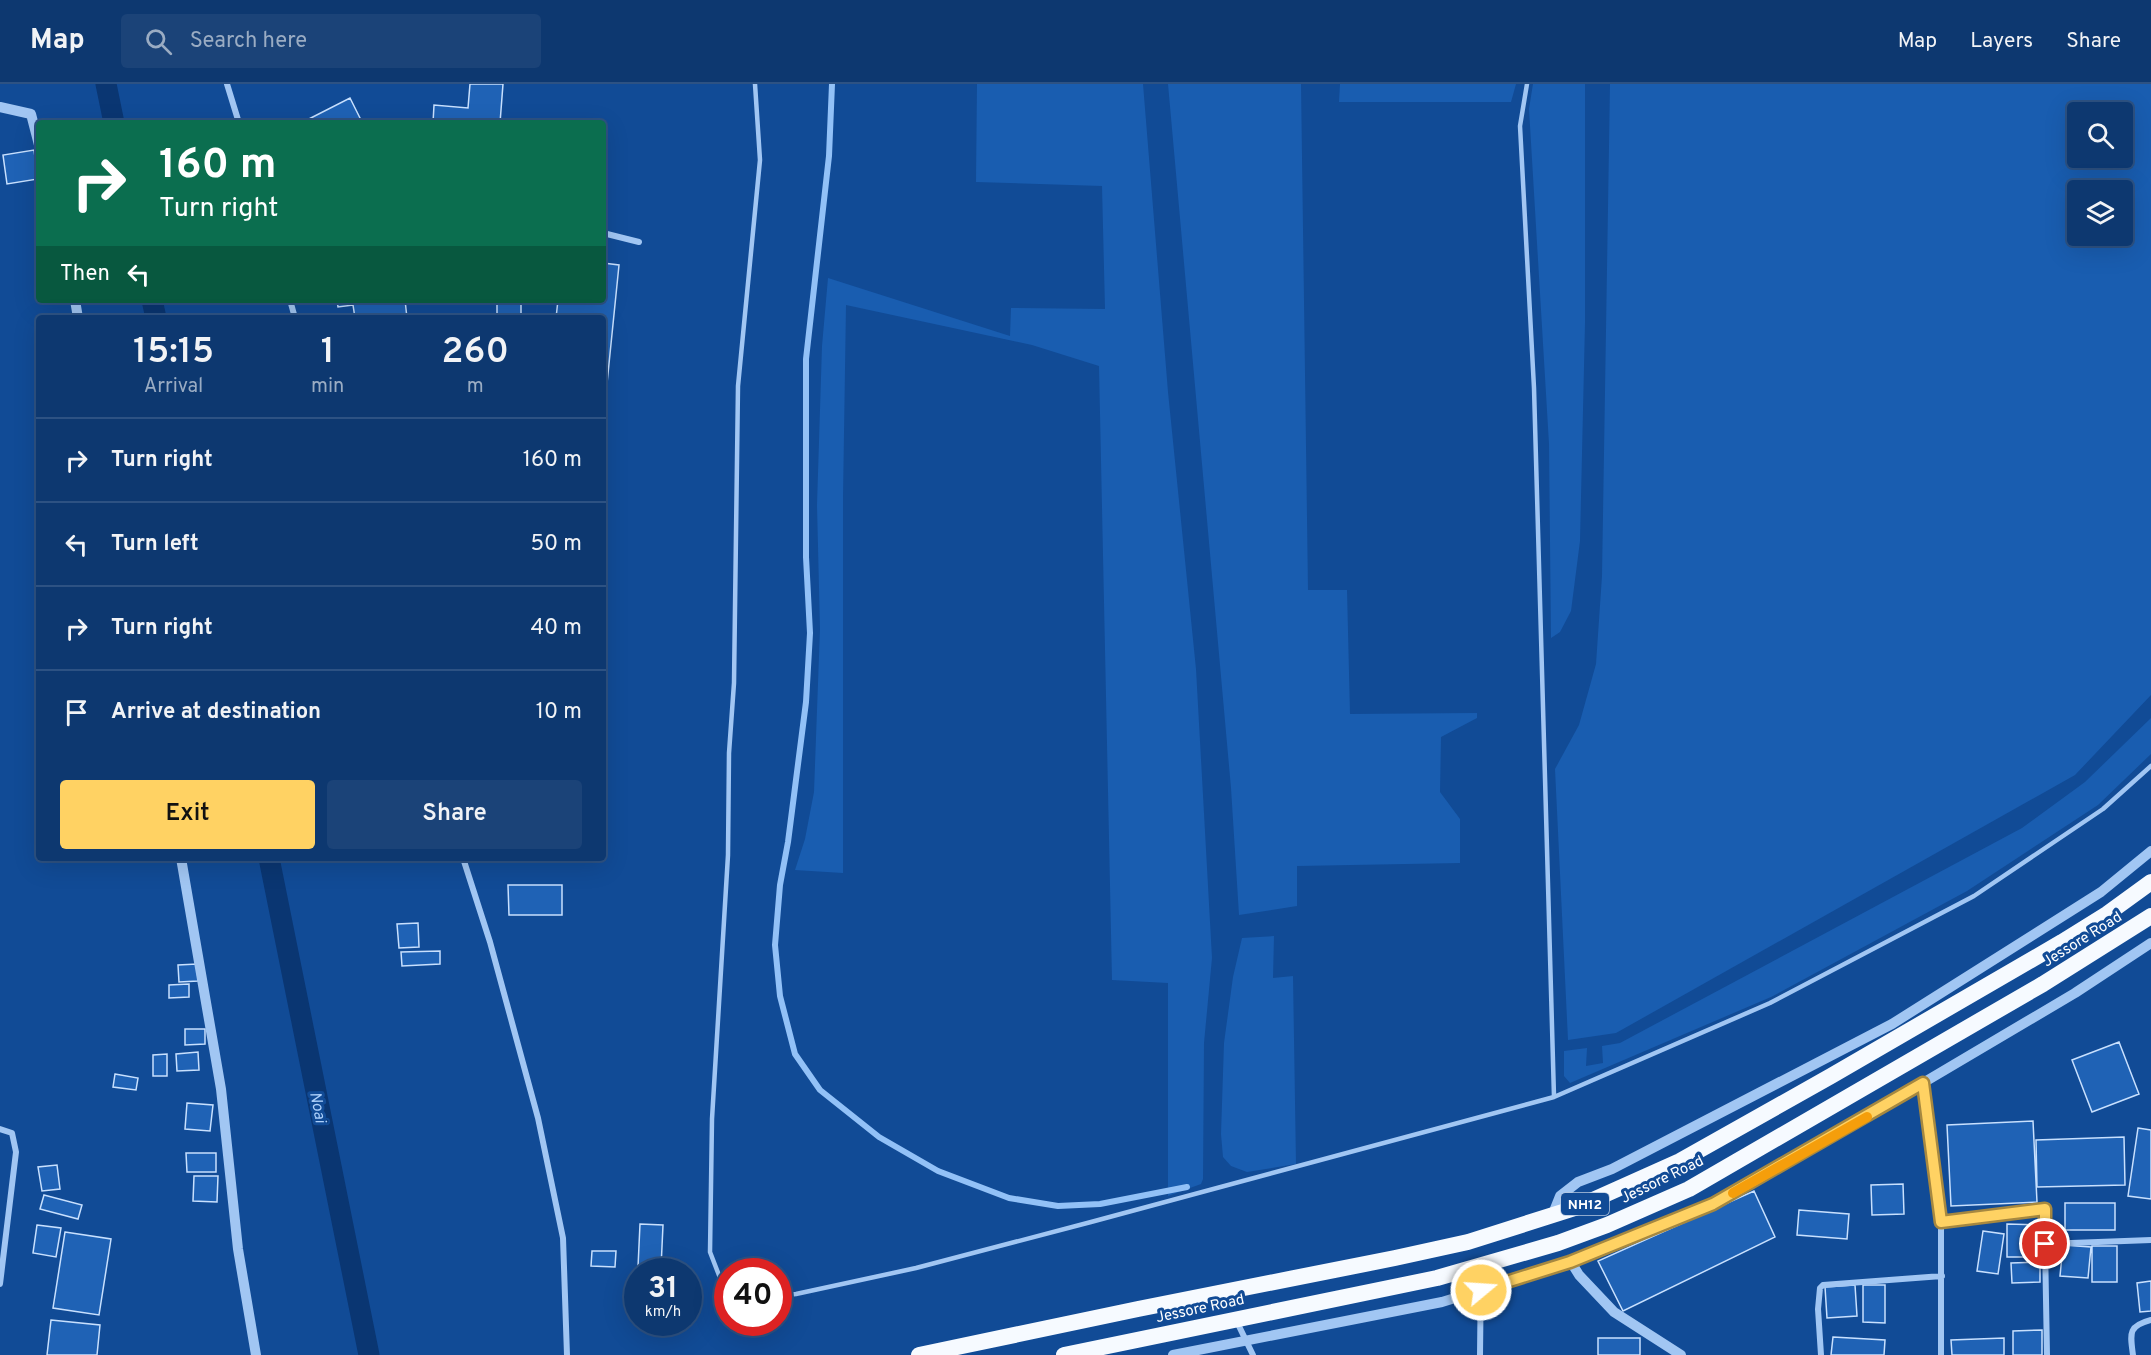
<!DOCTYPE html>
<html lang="en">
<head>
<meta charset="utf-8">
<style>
	:root { --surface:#0d3870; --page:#1b4378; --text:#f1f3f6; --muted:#9aacc3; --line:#2d5283; --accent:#ffd263 }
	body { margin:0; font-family:Overpass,sans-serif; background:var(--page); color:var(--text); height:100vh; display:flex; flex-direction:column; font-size:22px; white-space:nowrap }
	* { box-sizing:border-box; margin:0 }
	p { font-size:20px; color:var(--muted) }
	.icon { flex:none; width:33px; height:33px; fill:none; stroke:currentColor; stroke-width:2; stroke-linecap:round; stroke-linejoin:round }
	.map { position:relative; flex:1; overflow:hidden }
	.panel { position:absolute; left:36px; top:231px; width:570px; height:546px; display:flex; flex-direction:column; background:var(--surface); border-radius:6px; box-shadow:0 6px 24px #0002,0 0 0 2px var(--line) }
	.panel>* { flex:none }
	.hud { position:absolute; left:36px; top:36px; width:570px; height:183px; border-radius:6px; box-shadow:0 6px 24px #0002,0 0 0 2px var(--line); background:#0b6e4f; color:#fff; overflow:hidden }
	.buttons { position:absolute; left:2067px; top:18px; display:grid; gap:12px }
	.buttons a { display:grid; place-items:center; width:66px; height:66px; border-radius:6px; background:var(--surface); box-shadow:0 6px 24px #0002,0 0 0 2px var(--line); font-size:30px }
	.speed { position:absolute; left:624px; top:1174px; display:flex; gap:12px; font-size:30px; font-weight:700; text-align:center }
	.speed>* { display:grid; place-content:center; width:78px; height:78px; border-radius:50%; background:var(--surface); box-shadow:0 6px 24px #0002,0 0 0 2px var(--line); line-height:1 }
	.speed small { font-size:15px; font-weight:400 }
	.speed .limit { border:9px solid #d22; background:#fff; color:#111 }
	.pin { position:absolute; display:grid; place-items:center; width:51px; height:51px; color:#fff; margin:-26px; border:3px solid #fff; border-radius:50%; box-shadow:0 2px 6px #0007 }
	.me { position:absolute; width:66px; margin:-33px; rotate:72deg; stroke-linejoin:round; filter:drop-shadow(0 0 4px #0008) }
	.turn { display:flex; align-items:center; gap:21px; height:126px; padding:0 24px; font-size:27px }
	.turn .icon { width:78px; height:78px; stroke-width:2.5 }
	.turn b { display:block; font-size:42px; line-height:51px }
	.then { display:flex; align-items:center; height:57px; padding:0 24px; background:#0003; gap:12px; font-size:22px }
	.eta { display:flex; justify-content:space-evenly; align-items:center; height:102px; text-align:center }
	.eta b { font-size:36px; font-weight:600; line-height:42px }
	.action { display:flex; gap:12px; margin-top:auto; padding:12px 24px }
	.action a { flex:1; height:69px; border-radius:6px; background:var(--accent); color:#111; font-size:24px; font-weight:600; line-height:69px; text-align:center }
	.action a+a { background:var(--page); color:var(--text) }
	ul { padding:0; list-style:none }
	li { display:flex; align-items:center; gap:18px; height:84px; padding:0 24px; border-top:2px solid var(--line) }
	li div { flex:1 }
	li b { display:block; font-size:22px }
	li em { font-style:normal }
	header { display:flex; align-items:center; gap:36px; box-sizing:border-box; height:84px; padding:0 30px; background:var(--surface); border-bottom:2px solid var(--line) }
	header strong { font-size:28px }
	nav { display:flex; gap:33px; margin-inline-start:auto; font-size:21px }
	.search { width:420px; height:54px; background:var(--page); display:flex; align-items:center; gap:15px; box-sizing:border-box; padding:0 21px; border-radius:6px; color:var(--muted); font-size:22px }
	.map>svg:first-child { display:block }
	.green { fill:#195db0; fill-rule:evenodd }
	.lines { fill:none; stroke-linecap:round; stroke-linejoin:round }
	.stream { stroke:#92c1f7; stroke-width:6 }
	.canal { stroke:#0a3672; stroke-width:21 }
	.building { fill:#1f62b5; stroke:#c8e0fe; stroke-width:1.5 }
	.service { stroke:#a1c6f3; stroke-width:4.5 }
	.minor { stroke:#a1c6f3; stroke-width:6 }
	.tertiary { stroke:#a1c6f3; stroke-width:10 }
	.trunk { stroke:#f6faff; stroke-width:16 }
	.route-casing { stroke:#a68840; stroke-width:15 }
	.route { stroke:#ffd263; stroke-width:10 }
	.slow { stroke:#f59e0b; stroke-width:10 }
	.labels { text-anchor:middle; stroke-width:6; stroke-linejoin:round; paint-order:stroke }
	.shield { fill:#114b96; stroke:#b8c9e0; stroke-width:1.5 }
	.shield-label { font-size:14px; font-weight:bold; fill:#fff }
	.street-label { font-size:15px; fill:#fff; stroke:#114b96 }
	.water-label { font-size:16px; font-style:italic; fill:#add0fa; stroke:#114b96 }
</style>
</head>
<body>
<header>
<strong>Map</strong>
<div class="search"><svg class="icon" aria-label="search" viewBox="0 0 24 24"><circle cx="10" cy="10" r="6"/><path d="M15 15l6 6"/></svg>Search here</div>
<nav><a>Map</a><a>Layers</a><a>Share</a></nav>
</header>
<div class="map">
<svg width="2151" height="1271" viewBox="0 0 2151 1271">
	<rect width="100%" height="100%" fill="#114b96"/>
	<path class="green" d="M977 0H1143L1168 308 1196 585 1212 874 1204 959 1203 1095 1201 1100 1168 1112V899L1112 896 1099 282 1032 261 846 221 843 413V789L795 786 805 755 814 708 820 545 817 421 822 262 828 194 1010 252 1011 224 1105 225 1102 102 976 98Z
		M1168 0H1301L1308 506H1347L1350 630 1477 629V634L1441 653 1440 708 1460 735V779L1297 782V822L1239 831 1231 704Z
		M1340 0H1516L1511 18H1339Z
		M1533 0H1585V239L1580 457 1571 527 1560 548 1551 554 1549 360 1529 25Z
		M1610 0H2151V611L2075 691 1616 949 1568 956 1555 685 1579 641 1596 580 1602 492ZM2122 28V74H2078V28ZM2122 106V152H2078V106Z
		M2151 634V670L2098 721 1967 807 1771 913 1570 999 1564 992V967L1587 964 1586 982 1603 979 1602 962 1620 959 2022 744 2085 698Z
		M1274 852 1273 894 1293 892 1296 1080 1247 1088 1231 1082 1223 1073 1221 1050 1224 959 1233 893 1242 854Z"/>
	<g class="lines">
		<path class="stream" d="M832 0 829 72 806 275V473L810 549 806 618 788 758 780 801 775 861 780 912 795 970 820 1006 879 1053 938 1087 1009 1114 1058 1122 1100 1120 1187 1103"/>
		<path class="canal" d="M106 0 114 39
			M152 216 156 234
			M269 774 369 1271"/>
	</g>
	<path class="building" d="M470 0H503L500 39H433L434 21 468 24Z
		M350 14 362 38 301 39Z
		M34 66 38 95 7 100 3 71Z
		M603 179 619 181 603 339V234H556L558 216H603Z
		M337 216H405L407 234H355L353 221 338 223Z
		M497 216H521V234H497Z
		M508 801H562V831H509Z
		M418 839 419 863 399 864 397 840Z
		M440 867V880L402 882 401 868Z
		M197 880 198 897 179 898 178 881Z
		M189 900V913L169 914V901Z
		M185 945H205V960L185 961Z
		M2119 958 2139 1010 2092 1028 2072 976Z
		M198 968 199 986 177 987 176 970Z
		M167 970V992H153V971Z
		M115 990 138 994 136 1006 113 1003Z
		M187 1019 213 1021 210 1047 185 1045Z
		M2033 1037 2037 1118 1951 1122 1947 1041Z
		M2138 1044 2151 1046V1115L2128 1112Z
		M2124 1053 2125 1101 2037 1103 2036 1056Z
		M186 1069H216V1088H187Z
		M57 1081 60 1105 42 1107 38 1083Z
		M194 1092H218L217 1118 193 1117Z
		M1903 1100 1904 1130 1872 1131 1871 1101Z
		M1754 1107 1775 1153 1623 1227 1598 1177Z
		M44 1111 82 1121 78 1135 40 1125Z
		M2065 1119H2115V1146H2065Z
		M1799 1126 1849 1130 1847 1155 1797 1151Z
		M640 1140 663 1141 661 1184 638 1183Z
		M2007 1140 2041 1141V1173H2007Z
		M37 1141 61 1144 56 1173 33 1169Z
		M1983 1147 2004 1150 1998 1190 1977 1187Z
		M65 1148 111 1155 99 1231 53 1224Z
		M2063 1161 2091 1163 2088 1194 2060 1192Z
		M2092 1162H2117V1198H2092Z
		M592 1167H616L615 1183 591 1182Z
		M2040 1178V1198L2012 1199 2011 1179Z
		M2151 1197V1227L2140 1228 2137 1199Z
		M1855 1201 1857 1232 1827 1234 1825 1203Z
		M1863 1201H1885V1239L1863 1238Z
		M51 1236 100 1241 97 1271H47Z
		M2042 1246V1271H2013V1247Z
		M1833 1253 1885 1256 1884 1271H1831Z
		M1598 1254H1640V1271H1598Z
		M2004 1254V1271H1952L1951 1256Z"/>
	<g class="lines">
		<path class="service" d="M1527 0 1520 42 1534 304 1554 1013
			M728 1202 722 1199 710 1168 712 1035 728 771 729 669 734 599 738 302 760 76 755 0
			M778 1212 796 1210 916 1184 1091 1138 1554 1013 1770 919 1974 812 2103 725 2151 682"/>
		<path class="minor" d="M227 0 239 39
			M603 149 639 158
			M290 216 295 234
			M463 774 490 858 538 1034 563 1154 567 1271
			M1923 999 1941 1138
			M0 1045 12 1049 16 1068 0 1200
			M2045 1160 2047 1271
			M1237 1238 1253 1271
			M1480 1271 1481 1183
			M1821 1271 1818 1225 1820 1204 1823 1201 1942 1192
			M1941 1271V1138L2045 1125V1160L2151 1156
			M2133 1271C2130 1249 2128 1242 2151 1236"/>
		<path class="tertiary" d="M0 23 31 30 39 61
			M75 216 78 234
			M181 774 221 1005 238 1165 256 1271
			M1552 1132 1560 1112 1578 1098 1612 1085 1892 940 2101 808 2151 767
			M1571 1178 1579 1191 1614 1228 1681 1271
			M1173 1271 1442 1218 1571 1178 1713 1120 1862 1035 2075 909 2151 859"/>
		<path class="trunk" d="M919 1271 1138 1225 1395 1174 1468 1158 1575 1124 1680 1077 1831 992 2062 858 2107 830 2151 798
			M1064 1271 1437 1194 1558 1159 1607 1141 1689 1105 2043 900 2151 832"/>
	</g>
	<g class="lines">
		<defs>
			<path id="route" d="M1481 1206 1570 1178 1713 1120 1923 999 1941 1138 2045 1125V1160"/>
		</defs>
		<use href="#route" class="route-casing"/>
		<use href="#route" class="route"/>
		<path class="slow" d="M1733 1109 1867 1033"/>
	</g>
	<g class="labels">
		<rect class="shield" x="1561" y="1109" width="48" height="22" rx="4.5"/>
		<g class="shield-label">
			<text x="1585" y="1125">NH12</text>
		</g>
		<g class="street-label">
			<text transform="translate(2082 855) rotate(-32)" y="5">Jessore Road</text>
			<text transform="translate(1662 1095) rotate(-26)" y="5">Jessore Road</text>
			<text transform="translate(1200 1224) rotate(-12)" y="5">Jessore Road</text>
		</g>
		<g class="water-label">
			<text transform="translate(319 1023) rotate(79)" y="6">Noai</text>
		</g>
	</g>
</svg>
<div class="buttons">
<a><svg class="icon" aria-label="search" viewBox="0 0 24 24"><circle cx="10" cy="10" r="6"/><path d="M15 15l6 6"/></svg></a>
<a><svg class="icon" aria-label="layers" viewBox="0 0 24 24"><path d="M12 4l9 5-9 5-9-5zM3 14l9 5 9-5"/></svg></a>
</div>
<div class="speed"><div>31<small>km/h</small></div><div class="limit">40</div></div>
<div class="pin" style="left:2045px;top:1160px;background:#d93025"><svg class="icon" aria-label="arrive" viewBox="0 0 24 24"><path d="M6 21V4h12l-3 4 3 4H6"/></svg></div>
<svg class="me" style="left:1481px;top:1206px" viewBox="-20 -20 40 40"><circle r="17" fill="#ffd263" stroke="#fff" stroke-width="3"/><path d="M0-11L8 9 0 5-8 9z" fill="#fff"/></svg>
<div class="hud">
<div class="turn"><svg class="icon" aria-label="right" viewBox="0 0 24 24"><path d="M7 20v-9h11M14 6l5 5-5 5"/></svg><div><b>160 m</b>Turn right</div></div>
<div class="then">Then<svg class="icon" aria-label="left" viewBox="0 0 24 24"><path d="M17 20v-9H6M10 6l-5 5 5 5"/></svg></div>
</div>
<section class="panel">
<div class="eta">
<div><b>15:15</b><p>Arrival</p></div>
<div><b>1</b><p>min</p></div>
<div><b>260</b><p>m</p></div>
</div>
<ul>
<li><svg class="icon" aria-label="right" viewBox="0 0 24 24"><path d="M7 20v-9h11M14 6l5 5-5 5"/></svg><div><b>Turn right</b></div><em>160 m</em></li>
<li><svg class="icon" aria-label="left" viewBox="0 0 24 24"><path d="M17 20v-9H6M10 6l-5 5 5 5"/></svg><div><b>Turn left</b></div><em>50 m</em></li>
<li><svg class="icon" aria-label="right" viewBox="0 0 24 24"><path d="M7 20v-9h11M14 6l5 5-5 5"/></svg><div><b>Turn right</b></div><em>40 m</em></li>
<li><svg class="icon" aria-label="arrive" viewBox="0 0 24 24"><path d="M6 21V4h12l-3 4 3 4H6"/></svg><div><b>Arrive at destination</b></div><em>10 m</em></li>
</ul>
<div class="action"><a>Exit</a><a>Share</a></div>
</section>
</div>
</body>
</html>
